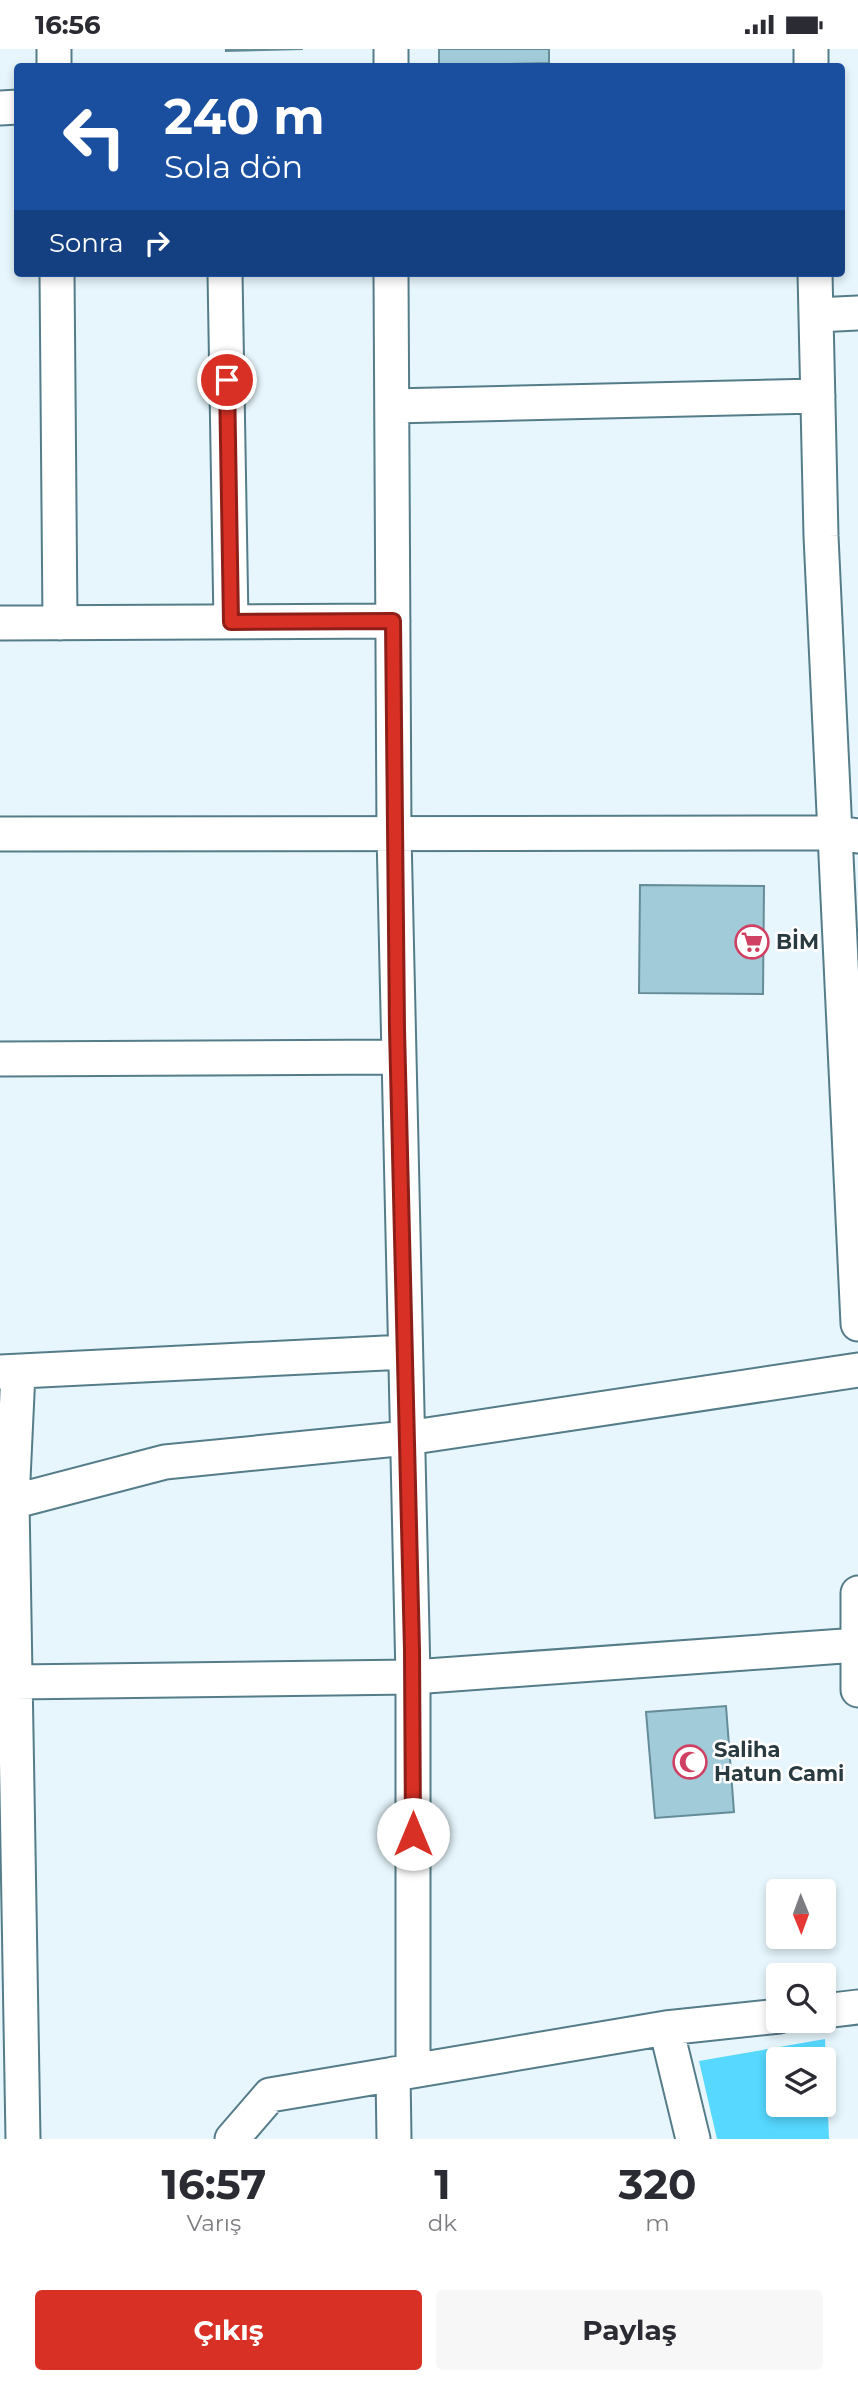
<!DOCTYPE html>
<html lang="tr">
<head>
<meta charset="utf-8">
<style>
	:root { --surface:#fff; --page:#f7f7f7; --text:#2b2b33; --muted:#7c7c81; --accent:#d93025 }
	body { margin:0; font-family:Montserrat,sans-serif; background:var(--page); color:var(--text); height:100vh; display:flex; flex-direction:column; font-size:26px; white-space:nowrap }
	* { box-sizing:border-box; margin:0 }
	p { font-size:23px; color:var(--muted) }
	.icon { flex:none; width:38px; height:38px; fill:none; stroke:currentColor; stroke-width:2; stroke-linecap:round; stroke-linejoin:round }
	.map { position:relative; height:2090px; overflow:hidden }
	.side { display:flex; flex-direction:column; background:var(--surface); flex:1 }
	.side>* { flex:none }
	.hud { position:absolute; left:14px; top:14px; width:831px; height:214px; border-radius:7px; box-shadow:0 4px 10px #0003; background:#1a4fa0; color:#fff; overflow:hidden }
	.needle { width:46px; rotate:179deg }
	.tools { position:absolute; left:766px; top:1830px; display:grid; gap:14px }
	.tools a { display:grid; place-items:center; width:70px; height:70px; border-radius:7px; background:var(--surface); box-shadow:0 4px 10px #0003; font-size:35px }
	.pin { position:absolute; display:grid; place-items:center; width:60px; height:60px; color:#fff; margin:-30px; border:4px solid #fff; border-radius:50%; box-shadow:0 2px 7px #0007 }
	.me { position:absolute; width:77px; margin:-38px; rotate:0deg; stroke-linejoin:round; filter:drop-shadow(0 0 5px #0008) }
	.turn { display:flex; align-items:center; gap:24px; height:147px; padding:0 35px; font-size:32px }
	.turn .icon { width:91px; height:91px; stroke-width:2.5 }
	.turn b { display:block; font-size:49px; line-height:60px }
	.then { display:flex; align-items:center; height:66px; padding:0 35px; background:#0003; gap:14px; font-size:26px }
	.eta { display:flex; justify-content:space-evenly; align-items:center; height:119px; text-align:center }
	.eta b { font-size:42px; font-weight:700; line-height:49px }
	.button { display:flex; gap:14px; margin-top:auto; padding:14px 35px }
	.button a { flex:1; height:80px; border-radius:7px; background:var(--accent); color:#fff; font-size:28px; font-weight:700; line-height:80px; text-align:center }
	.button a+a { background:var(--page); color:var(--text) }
	.status { display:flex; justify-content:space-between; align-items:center; height:49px; padding:0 35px; background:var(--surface); direction:ltr }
	.status svg { height:19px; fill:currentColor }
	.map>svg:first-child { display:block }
	.green { fill:#56d8ff; fill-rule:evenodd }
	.building { fill:#a2cbd9; stroke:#658c99; stroke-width:2 }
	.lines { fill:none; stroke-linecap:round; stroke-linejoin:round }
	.minor-casing { stroke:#557c89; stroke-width:37 }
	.minor { stroke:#fff; stroke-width:33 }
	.route-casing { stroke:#8d1f18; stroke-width:18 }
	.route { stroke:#d93025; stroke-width:12 }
	.labels { text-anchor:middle; stroke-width:5; stroke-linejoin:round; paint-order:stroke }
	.poi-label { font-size:21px; font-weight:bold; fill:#293a40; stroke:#fff; text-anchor:start }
</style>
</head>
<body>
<div class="status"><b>16:56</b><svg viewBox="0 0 49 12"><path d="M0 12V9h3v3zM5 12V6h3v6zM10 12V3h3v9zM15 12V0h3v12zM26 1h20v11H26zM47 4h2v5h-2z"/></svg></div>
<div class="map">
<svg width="858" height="2090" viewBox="0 0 858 2090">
	<rect width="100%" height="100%" fill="#e6f6fc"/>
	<path class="green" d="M825 1990 829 2090H717L699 2012ZM779 2011H824V2056H779Z"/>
	<path class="building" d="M226 0H303L226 2Z
		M439 0H549V14L439 17Z
		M640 836 764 837 763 945 639 944Z
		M726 1657 734 1763 655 1769 646 1663Z"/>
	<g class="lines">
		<defs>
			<path id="minor" d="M54 0V18
				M811 0V18
				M391 18V0
				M0 59 18 58
				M57 224 60 574
				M225 224 231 573
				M391 224 394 785 413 1628V2020
				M815 224 821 487 858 1275
				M816 266 858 264
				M392 357 818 347
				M0 574 393 572
				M0 785 836 784 858 787
				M0 1010 397 1008
				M0 1323 405 1303
				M18 1323 12 1452 23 2090
				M0 1456 165 1413 407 1389 858 1321
				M858 1544V1641
				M15 1633 413 1628 858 1596
				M824 1962 858 1958
				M666 1979 693 2090
				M393 2025 394 2090
				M232 2090 270 2046 666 1979 779 1967"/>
		</defs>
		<use href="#minor" class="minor-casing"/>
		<use href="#minor" class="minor"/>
	</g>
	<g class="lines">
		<defs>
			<path id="route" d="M227 331 231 573 393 572 397 980 412 1601 413 1785"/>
		</defs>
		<use href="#route" class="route-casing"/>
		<use href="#route" class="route"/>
	</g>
	<defs>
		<symbol id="supermarket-ring" viewBox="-11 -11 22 22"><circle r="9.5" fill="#fff" stroke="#d04062" stroke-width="1.5"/><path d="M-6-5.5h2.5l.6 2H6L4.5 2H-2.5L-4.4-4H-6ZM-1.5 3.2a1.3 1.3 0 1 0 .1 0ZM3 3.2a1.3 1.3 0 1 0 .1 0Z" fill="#d04062"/></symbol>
		<symbol id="mosque-ring" viewBox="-11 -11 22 22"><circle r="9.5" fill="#fff" stroke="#d04062" stroke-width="1.5"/><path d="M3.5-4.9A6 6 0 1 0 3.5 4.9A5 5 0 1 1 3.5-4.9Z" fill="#d04062"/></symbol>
	</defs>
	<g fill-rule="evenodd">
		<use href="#supermarket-ring" x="733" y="874" width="38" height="38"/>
		<use href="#mosque-ring" x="671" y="1694" width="38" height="38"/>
	</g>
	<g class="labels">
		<g class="poi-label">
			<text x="776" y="900">BİM</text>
			<text x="714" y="1708">Saliha<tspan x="714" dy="24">Hatun Cami</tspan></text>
		</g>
	</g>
</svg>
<div class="tools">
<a><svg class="needle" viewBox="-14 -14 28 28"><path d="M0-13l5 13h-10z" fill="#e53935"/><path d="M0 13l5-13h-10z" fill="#7c7c81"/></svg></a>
<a><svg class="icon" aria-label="search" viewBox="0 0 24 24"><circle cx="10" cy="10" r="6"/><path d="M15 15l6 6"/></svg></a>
<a><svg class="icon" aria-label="layers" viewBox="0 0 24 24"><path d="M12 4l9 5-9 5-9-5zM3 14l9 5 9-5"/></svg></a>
</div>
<div class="pin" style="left:227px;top:331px;background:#d93025"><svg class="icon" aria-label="arrive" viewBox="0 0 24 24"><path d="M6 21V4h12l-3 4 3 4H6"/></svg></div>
<svg class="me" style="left:413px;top:1785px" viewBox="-20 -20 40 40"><circle r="19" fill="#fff"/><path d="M0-13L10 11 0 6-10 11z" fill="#d93025"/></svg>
<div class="hud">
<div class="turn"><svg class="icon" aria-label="left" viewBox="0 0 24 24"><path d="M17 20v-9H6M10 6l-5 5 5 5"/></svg><div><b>240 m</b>Sola dön</div></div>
<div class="then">Sonra<svg class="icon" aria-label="right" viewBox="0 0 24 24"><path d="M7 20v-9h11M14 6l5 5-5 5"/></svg></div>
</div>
</div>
<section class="side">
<div class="eta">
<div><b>16:57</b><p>Varış</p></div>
<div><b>1</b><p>dk</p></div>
<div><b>320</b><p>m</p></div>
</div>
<div class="button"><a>Çıkış</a><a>Paylaş</a></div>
</section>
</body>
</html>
